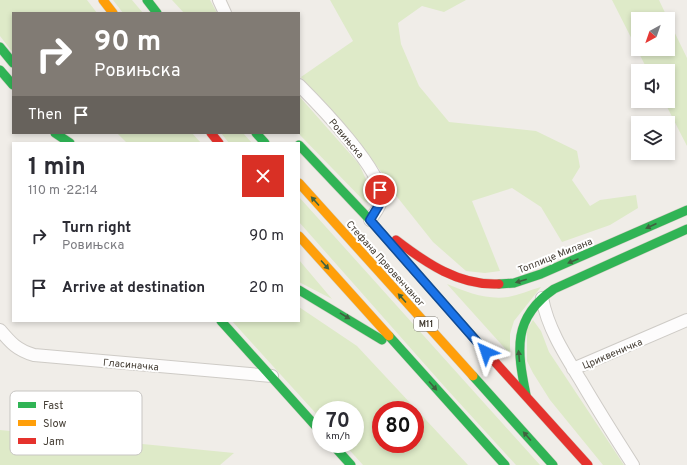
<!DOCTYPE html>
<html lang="en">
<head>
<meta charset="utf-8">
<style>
	:root { --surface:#fff; --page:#f7f7f7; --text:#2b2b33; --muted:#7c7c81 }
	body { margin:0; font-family:Overpass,sans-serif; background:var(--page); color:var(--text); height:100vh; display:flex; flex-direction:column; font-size:15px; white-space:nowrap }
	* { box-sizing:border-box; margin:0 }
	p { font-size:13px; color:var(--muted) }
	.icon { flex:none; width:22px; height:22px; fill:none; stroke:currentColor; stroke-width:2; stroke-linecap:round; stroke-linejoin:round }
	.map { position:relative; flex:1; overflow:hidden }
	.details { position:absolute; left:12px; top:142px; width:288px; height:180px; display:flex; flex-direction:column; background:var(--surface); border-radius:0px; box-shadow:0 2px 6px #0003 }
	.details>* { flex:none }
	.banner { position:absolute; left:12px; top:12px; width:288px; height:122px; border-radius:0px; box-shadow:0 2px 6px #0003; background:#817b74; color:#fff; overflow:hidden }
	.needle { width:26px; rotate:220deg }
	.tools { position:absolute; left:631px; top:12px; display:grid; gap:8px }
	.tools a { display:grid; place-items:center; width:44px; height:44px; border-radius:0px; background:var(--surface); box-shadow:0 2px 6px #0003; font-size:20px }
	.speed { position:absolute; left:312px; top:401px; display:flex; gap:8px; font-size:20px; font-weight:700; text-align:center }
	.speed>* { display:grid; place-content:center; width:52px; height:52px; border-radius:50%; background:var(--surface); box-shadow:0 2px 6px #0003; line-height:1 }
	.speed small { font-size:10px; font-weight:400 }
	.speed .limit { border:6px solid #d22; background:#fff; color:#111 }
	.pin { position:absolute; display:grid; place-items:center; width:34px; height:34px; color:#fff; margin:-17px; border:2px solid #fff; border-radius:50%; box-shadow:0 1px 4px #0007 }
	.me { position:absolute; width:44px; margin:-22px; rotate:318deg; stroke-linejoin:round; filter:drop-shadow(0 0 3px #0008) }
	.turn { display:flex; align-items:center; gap:14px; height:84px; padding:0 16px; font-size:18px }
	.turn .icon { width:52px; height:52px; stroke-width:2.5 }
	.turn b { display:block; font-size:28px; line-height:34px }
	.then { display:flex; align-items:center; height:38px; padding:0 16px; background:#0003; gap:8px; font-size:15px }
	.round { display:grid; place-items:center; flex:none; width:42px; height:42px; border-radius:0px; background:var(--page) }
	.overview { display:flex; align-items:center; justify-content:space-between; height:68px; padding:0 16px }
	h1 { font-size:24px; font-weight:700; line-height:30px }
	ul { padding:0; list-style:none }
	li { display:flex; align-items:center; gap:12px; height:52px; padding:0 16px }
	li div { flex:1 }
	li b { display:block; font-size:15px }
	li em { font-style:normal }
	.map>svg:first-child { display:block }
	.green { fill:#deeac8; fill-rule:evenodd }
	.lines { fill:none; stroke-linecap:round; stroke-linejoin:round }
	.street-casing { stroke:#cecbc6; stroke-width:14 }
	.fast-casing { stroke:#d1ccc0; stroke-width:10 }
	.slow-casing { stroke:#d1ccc0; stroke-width:10 }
	.jam-casing { stroke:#d1ccc0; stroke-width:10 }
	.street { stroke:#fdfcfc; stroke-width:12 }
	.fast { stroke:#30b455; stroke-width:9 }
	.slow { stroke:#ff9f0a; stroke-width:9 }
	.jam { stroke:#e5322d; stroke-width:9 }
	.oneway { fill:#3f613f }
	.route-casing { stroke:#114b97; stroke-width:10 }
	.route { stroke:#1a73e8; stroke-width:7 }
	.labels { text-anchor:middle; stroke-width:4; stroke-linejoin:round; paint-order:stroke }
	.shield { fill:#fff; stroke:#7d7872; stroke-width:1 }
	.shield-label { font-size:9px; font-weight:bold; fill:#453e35 }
	.street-label { font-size:10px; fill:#453e35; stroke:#fff }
	.key { fill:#fff; stroke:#c7c5c2; stroke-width:1 }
	.key-label { font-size:11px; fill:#453e35 }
</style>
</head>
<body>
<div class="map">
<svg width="687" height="465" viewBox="0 0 687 465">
	<rect width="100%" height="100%" fill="#f0ede8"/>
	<path class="green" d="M0 0H87L97 13H13V53L0 36Z
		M113 0H132L143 13H123Z
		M172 0H210L217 13H184Z
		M330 0H466L444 12 422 6 398 23 401 44 419 86 449 122 536 131 577 151 580 167 572 180 590 206 600 200 636 195 638 208 610 225 562 242 541 207 512 188 472 201 500 271 485 273 466 271 433 242 394 193 385 177 367 153 301 77 353 41Z
		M612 0H659L668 19H638V49H668V19L687 58V146L664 101H668V71H648Z
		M299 96 359 164 374 197 368 203 364 201 298 133Z
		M117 133H192L201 143H127Z
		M221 133H243L252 143H229Z
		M299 197 540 465H516L444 386 299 222Z
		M299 260 332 299 299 282Z
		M447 284C466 292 487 300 508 297 519 295 530 290 541 287L514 321 510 334V354Z
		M299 307 357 346 468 465H363L344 444H355V410H321V419L232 321H299ZM381 410H415V444H381Z
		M533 320 541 331 549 352 624 465H603L550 400 533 373 527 361V329Z
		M0 430 234 453 220 465H0Z"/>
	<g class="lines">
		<defs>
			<path id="street" d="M219 0 225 13
				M299 85C320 106 382 170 382 198 381 206 374 214 370 220
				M542 298C548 329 565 355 581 381 598 410 615 437 633 465
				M0 330C11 343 17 350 34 355L272 376
				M573 369 687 320"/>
			<path id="fast" d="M147 0 157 13
				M0 47 13 63
				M0 70 13 85
				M55 133 70 143
				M256 133 265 143
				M299 145 370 220 495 362
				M499 284 514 283 541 274 687 210
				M299 290 382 340
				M221 321 321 432
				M389 336 505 465
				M473 376 553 465
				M526 395C517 350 512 318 554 289L687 229
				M332 444 351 465"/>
			<path id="slow" d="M103 0 113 13
				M299 183 473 376
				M299 236 389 336"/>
			<path id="jam" d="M211 133 219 143
				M396 240C426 263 459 286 499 284
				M495 362 588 465"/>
		</defs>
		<use href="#street" class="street-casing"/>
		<use href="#fast" class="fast-casing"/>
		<use href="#slow" class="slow-casing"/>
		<use href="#jam" class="jam-casing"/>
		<use href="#street" class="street"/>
		<use href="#fast" class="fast"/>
		<use href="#slow" class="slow"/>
		<use href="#jam" class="jam"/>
	</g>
	<defs><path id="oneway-solid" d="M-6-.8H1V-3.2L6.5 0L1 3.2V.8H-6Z"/></defs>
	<g class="oneway">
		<use href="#oneway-solid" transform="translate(315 201) rotate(-132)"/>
		<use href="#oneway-solid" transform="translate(651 226) rotate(156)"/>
		<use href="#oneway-solid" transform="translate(573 261) rotate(157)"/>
		<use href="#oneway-solid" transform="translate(325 265) rotate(48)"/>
		<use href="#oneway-solid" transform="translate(521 281) rotate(164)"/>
		<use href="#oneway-solid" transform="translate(402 298) rotate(-132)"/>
		<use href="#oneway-solid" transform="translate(345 316) rotate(31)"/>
		<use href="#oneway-solid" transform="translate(519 356) rotate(-95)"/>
		<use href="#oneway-solid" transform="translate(433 386) rotate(48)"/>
		<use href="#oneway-solid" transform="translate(527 436) rotate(-132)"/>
	</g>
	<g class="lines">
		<defs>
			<path id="route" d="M380 190 382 200 370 220 486 352"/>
		</defs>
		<use href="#route" class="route-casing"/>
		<use href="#route" class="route"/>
	</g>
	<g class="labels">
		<rect class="shield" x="414" y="317" width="24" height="14" rx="3"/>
		<g class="shield-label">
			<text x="426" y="327">M11</text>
		</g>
		<g class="street-label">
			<text transform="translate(347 138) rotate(50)" y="4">Ровињска</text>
			<text transform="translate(555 255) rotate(-22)" y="4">Топлице Милана</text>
			<text transform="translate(386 263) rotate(48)" y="4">Стефана Првовенчаног</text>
			<text transform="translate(612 353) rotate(-23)" y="4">Цриквеничка</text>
			<text transform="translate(131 364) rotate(5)" y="4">Гласиначка</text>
		</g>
	</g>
	<rect x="10" y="391" width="132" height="64" rx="6" class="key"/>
	<rect x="18" y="402" width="18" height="6" fill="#30b455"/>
	<rect x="18" y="420" width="18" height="6" fill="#ff9f0a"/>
	<rect x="18" y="438" width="18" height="6" fill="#e5322d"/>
	<g class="key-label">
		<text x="43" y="409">Fast</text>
		<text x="43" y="427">Slow</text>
		<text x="43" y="445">Jam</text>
	</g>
</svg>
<div class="tools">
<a><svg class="needle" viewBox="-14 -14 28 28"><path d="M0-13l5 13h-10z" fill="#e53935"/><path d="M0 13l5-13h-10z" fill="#7c7c81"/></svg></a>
<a><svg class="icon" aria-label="sound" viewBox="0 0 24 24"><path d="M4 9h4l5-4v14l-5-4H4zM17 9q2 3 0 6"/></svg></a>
<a><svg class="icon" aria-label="layers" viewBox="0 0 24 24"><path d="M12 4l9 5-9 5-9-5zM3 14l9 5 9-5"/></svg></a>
</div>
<div class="speed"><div>70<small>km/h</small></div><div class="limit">80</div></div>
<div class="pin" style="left:380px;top:190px;background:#d93025"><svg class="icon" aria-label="arrive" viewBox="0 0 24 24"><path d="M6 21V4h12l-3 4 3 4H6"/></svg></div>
<svg class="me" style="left:486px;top:352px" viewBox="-20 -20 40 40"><path d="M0-17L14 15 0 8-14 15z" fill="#1a73e8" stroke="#fff" stroke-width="4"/></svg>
<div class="banner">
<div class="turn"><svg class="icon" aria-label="right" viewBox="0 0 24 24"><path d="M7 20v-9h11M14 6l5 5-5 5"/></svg><div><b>90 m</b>Ровињска</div></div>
<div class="then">Then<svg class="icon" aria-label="arrive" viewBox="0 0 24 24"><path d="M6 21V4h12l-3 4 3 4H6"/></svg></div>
</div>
<section class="details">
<div class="overview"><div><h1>1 min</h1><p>110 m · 22:14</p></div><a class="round" style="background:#d93025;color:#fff"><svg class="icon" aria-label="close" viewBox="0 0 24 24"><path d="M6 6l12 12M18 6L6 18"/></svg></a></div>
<ul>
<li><svg class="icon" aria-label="right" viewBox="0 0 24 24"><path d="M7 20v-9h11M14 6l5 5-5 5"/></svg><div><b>Turn right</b><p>Ровињска</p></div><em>90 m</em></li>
<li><svg class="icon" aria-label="arrive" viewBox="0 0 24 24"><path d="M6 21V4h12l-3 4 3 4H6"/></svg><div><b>Arrive at destination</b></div><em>20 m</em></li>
</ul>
</section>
</div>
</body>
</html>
